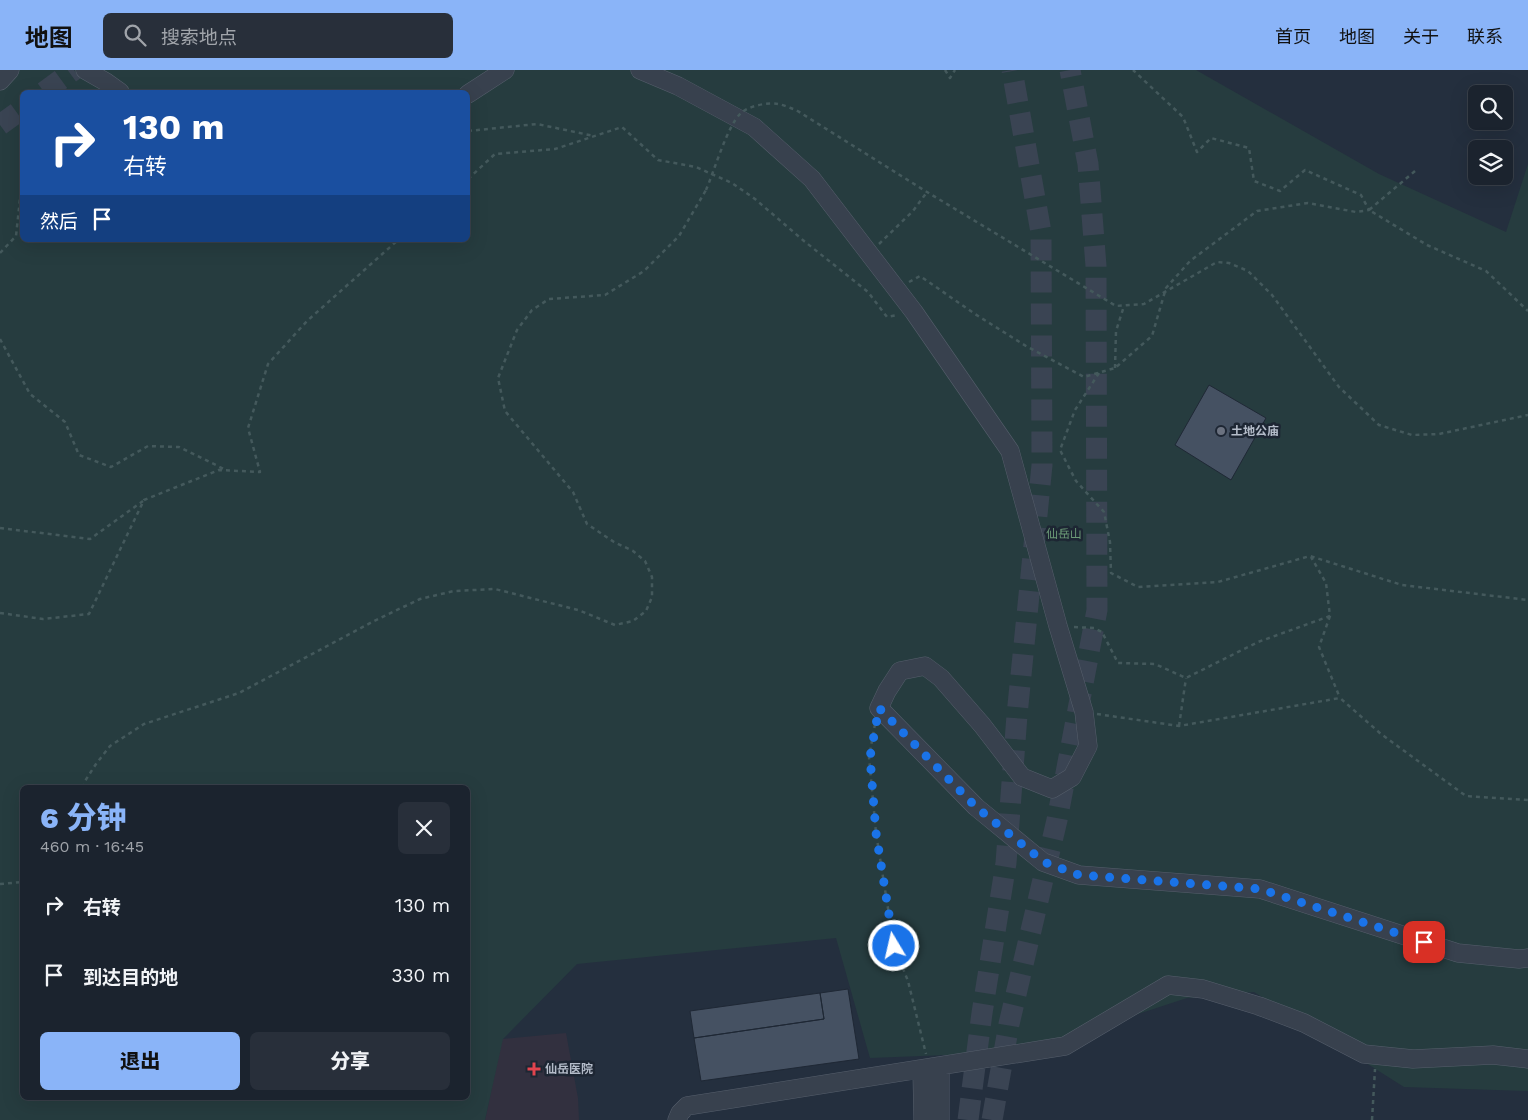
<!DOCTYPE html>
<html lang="zh">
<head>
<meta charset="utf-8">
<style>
	:root { --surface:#1b232e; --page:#282f3a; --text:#f1f3f6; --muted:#a0a4aa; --line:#39404a; --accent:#8ab4f8 }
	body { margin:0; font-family:"Work Sans","Noto Sans SC",sans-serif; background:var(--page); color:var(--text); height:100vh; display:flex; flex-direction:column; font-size:19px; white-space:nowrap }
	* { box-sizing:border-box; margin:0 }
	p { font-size:16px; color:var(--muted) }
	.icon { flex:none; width:28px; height:28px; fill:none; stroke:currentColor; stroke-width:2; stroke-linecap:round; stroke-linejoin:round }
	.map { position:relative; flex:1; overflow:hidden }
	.side { position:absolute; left:20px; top:715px; width:450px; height:315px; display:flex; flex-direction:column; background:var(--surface); border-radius:8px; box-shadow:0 5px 20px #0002,0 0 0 1px var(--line) }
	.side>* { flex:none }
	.banner { position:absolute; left:20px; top:20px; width:450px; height:152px; border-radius:8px; box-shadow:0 5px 20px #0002,0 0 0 1px var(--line); background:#1a4fa0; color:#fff; overflow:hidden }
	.buttons { position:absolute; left:1468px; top:15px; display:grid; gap:10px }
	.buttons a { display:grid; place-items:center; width:45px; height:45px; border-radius:8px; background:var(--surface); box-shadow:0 5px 20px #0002,0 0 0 1px var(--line); font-size:25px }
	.pin { position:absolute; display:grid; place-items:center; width:42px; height:42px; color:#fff; margin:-21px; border-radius:10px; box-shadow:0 2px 8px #0006 }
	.me { position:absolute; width:55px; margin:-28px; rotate:351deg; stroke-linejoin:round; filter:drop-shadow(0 0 4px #0008) }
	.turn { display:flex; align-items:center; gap:18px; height:105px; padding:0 20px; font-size:22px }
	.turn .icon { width:65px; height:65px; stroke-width:2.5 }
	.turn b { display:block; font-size:35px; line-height:42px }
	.then { display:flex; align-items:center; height:48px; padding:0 20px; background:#0003; gap:10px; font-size:19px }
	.round { display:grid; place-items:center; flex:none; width:52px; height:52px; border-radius:8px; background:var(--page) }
	.head { display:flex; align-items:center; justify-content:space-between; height:85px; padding:0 20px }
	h1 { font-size:30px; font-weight:800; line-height:38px; color:var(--accent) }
	.cta { display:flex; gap:10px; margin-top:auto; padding:10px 20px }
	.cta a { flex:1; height:58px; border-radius:8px; background:var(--accent); color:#111; font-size:20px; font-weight:800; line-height:58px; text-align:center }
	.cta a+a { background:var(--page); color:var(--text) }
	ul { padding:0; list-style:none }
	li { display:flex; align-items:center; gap:15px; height:70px; padding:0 20px }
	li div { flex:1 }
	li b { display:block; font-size:19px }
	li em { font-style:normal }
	header { display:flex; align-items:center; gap:30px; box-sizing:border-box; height:70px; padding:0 25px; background:var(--accent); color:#111 }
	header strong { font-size:24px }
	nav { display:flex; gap:28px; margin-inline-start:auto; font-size:18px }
	.search { width:350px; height:45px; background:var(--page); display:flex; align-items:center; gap:12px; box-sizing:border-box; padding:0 18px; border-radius:8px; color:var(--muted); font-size:19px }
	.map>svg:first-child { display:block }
	.medical { fill:#32303f }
	.green { fill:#263c3f; fill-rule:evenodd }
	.building { fill:#455162; stroke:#1f2835 }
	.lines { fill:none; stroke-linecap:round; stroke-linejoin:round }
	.major-tunnel { stroke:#3a4453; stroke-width:21; stroke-dasharray:21 11; stroke-linecap:butt }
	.minor-casing { stroke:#565f6c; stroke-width:19 }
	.path { stroke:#44595c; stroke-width:2.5; stroke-dasharray:4 4; stroke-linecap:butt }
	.minor { stroke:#38414e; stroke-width:18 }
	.path-bridge { stroke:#44595c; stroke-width:2.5; stroke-dasharray:4 4; stroke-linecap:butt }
	.route { stroke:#1a73e8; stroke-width:9; stroke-dasharray:0 16.2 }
	.worship-dot { fill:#6b7280; stroke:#1d2633; stroke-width:2 }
	.health-dot { fill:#e0444e; stroke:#1d2633; stroke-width:2 }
	.labels { text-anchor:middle; stroke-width:5; stroke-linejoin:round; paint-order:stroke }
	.poi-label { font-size:12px; font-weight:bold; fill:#b4bcc9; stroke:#1d2633; text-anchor:start }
	.park-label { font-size:12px; fill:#6b9a76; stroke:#1d2633 }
</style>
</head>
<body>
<header>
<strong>地图</strong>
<div class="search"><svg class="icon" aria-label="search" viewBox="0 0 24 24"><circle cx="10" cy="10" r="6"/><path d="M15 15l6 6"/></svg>搜索地点</div>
<nav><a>首页</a><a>地图</a><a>关于</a><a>联系</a></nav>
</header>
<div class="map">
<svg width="1528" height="1050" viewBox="0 0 1528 1050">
	<rect width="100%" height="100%" fill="#242f3e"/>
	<path class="medical" d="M566 963 578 1028 579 1050H485L502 969Z"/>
	<path class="green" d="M0 0H1196L1379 104 1506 162 1528 94V1021L1404 1017 1254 922 1187 928 1022 982 870 988 836 868 577 894 503 969 485 1050H0ZM22 22H468V170H22ZM22 718H468V1028H22Z"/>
	<path class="building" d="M1209 315 1266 348 1231 410 1175 375Z
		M848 919 859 989 701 1011 694 968 824 949 820 923Z
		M820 923 824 949 694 968 690 941Z"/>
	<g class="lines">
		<path class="major-tunnel" d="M44 22 74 0
			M0 55 22 39
			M968 1050 982 943 1006 793 1017 645 1042 395 1041 162 1012 0
			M992 1050 1009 954 1057 750 1097 540 1096 196 1088 94 1070 0"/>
		<defs>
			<path id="minor" d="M85 0 106 12 120 22
				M640 0 678 16 754 57 812 109 914 242 1010 381 1058 556 1084 642 1088 676 1072 707 1052 719 1022 707 982 655 941 608 925 596 900 601 887 621 879 638 976 737 1043 792 1079 805 1260 819 1458 883 1519 889 1528 888
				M0 11 10 0
				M468 24 505 0
				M940 996V1050
				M922 999 923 1050
				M677 1050 680 1043 687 1036 1065 976 1168 915 1203 919 1259 936 1304 953 1364 984 1413 989 1493 985 1528 989"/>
		</defs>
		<use href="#minor" class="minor-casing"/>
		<path class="path" d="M945 0 950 8 955 0
			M468 61 537 54 594 66
			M1415 101 1369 140 1427 175 1486 201 1528 241
			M468 109 495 84 555 79 622 57 658 90 696 97 732 113 755 129 804 171 868 222 887 247 898 245
			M879 174 913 141 927 122
			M0 183 16 166 22 110
			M909 212 920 206 975 244 1026 276 1084 307 1115 298 1152 266 1166 218 1190 191 1257 141 1308 133 1356 142 1369 140 1361 125 1305 100 1280 121 1254 111 1249 78 1211 68 1197 82 1183 47 1133 0
			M0 269 30 324 65 352 79 385 111 397 148 376 179 377 226 400
			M1115 298 1116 261 1124 236
			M1099 303 1075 340 1060 380 1076 411 1104 442 1110 472 1111 503 1138 517 1218 512 1310 486 1402 515 1528 530
			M0 458 90 469 143 431
			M0 543 43 549 89 544 144 430 219 400 260 402 248 358 268 294 307 251 398 170
			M1330 546 1319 577 1340 628
			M1074 557 1094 558 1102 562 1118 593 1155 594 1186 608 1258 572 1330 546 1326 513 1311 487
			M1097 644 1179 656 1340 628 1381 664 1466 726 1528 730
			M875 654 869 687 876 763 894 876 908 911 926 984
			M1179 656 1186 608
			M84 718 85 711 96 694 110 676 144 654 239 623 374 551 420 529 454 521 495 519 578 540 615 555 633 551 646 541 652 527V507L645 491 633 481 614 472 587 454 573 422 505 341 498 308 517 260 532 240 549 229 605 225 644 201 679 166 706 120
			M0 814 22 812
			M1372 1050 1375 999"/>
		<use href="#minor" class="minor"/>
		<path class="path-bridge" d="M706 120C714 102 727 56 741 43 749 36 767 32 778 34 784 35 790 38 796 40L927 122 1116 236 1144 234 1217 192 1229 193 1248 201 1272 225 1339 317 1379 355 1412 365 1439 364 1528 345"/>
	</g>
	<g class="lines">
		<path class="route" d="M894 876 876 763 870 687 879 638 976 737 1044 792 1079 805 1260 819 1424 872"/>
	</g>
	<circle class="worship-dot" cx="1221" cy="361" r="5"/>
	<path class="health-dot" d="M531.5 991.5h5v5h5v5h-5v5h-5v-5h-5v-5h5z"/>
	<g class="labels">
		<g class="poi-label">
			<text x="1231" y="365">土地公庙</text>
			<text x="545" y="1003">仙岳医院</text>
		</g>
		<g class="park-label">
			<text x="1064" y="468">仙岳山</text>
		</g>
	</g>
</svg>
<div class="buttons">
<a><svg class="icon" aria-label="search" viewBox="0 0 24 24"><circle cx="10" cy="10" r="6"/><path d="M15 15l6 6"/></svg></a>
<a><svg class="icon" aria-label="layers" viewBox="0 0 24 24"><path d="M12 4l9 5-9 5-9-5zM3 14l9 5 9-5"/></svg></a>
</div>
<div class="pin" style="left:1424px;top:872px;background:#d93025"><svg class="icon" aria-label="arrive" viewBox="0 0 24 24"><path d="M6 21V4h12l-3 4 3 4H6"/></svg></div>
<svg class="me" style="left:894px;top:876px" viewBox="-20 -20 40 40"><circle r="17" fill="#1a73e8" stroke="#fff" stroke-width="3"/><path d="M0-11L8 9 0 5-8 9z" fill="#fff"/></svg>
<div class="banner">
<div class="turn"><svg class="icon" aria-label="right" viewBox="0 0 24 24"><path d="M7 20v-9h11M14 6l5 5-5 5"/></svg><div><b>130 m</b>右转</div></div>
<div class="then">然后<svg class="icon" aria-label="arrive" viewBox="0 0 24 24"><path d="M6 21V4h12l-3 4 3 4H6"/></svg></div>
</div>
<section class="side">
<div class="head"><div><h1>6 分钟</h1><p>460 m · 16:45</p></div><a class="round"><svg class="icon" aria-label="close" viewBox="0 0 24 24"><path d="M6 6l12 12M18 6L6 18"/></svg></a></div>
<ul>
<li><svg class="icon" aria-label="right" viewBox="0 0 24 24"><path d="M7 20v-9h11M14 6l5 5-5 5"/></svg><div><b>右转</b></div><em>130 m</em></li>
<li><svg class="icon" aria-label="arrive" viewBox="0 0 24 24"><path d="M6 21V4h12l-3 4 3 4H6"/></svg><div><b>到达目的地</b></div><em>330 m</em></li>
</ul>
<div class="cta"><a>退出</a><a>分享</a></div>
</section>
</div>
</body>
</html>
